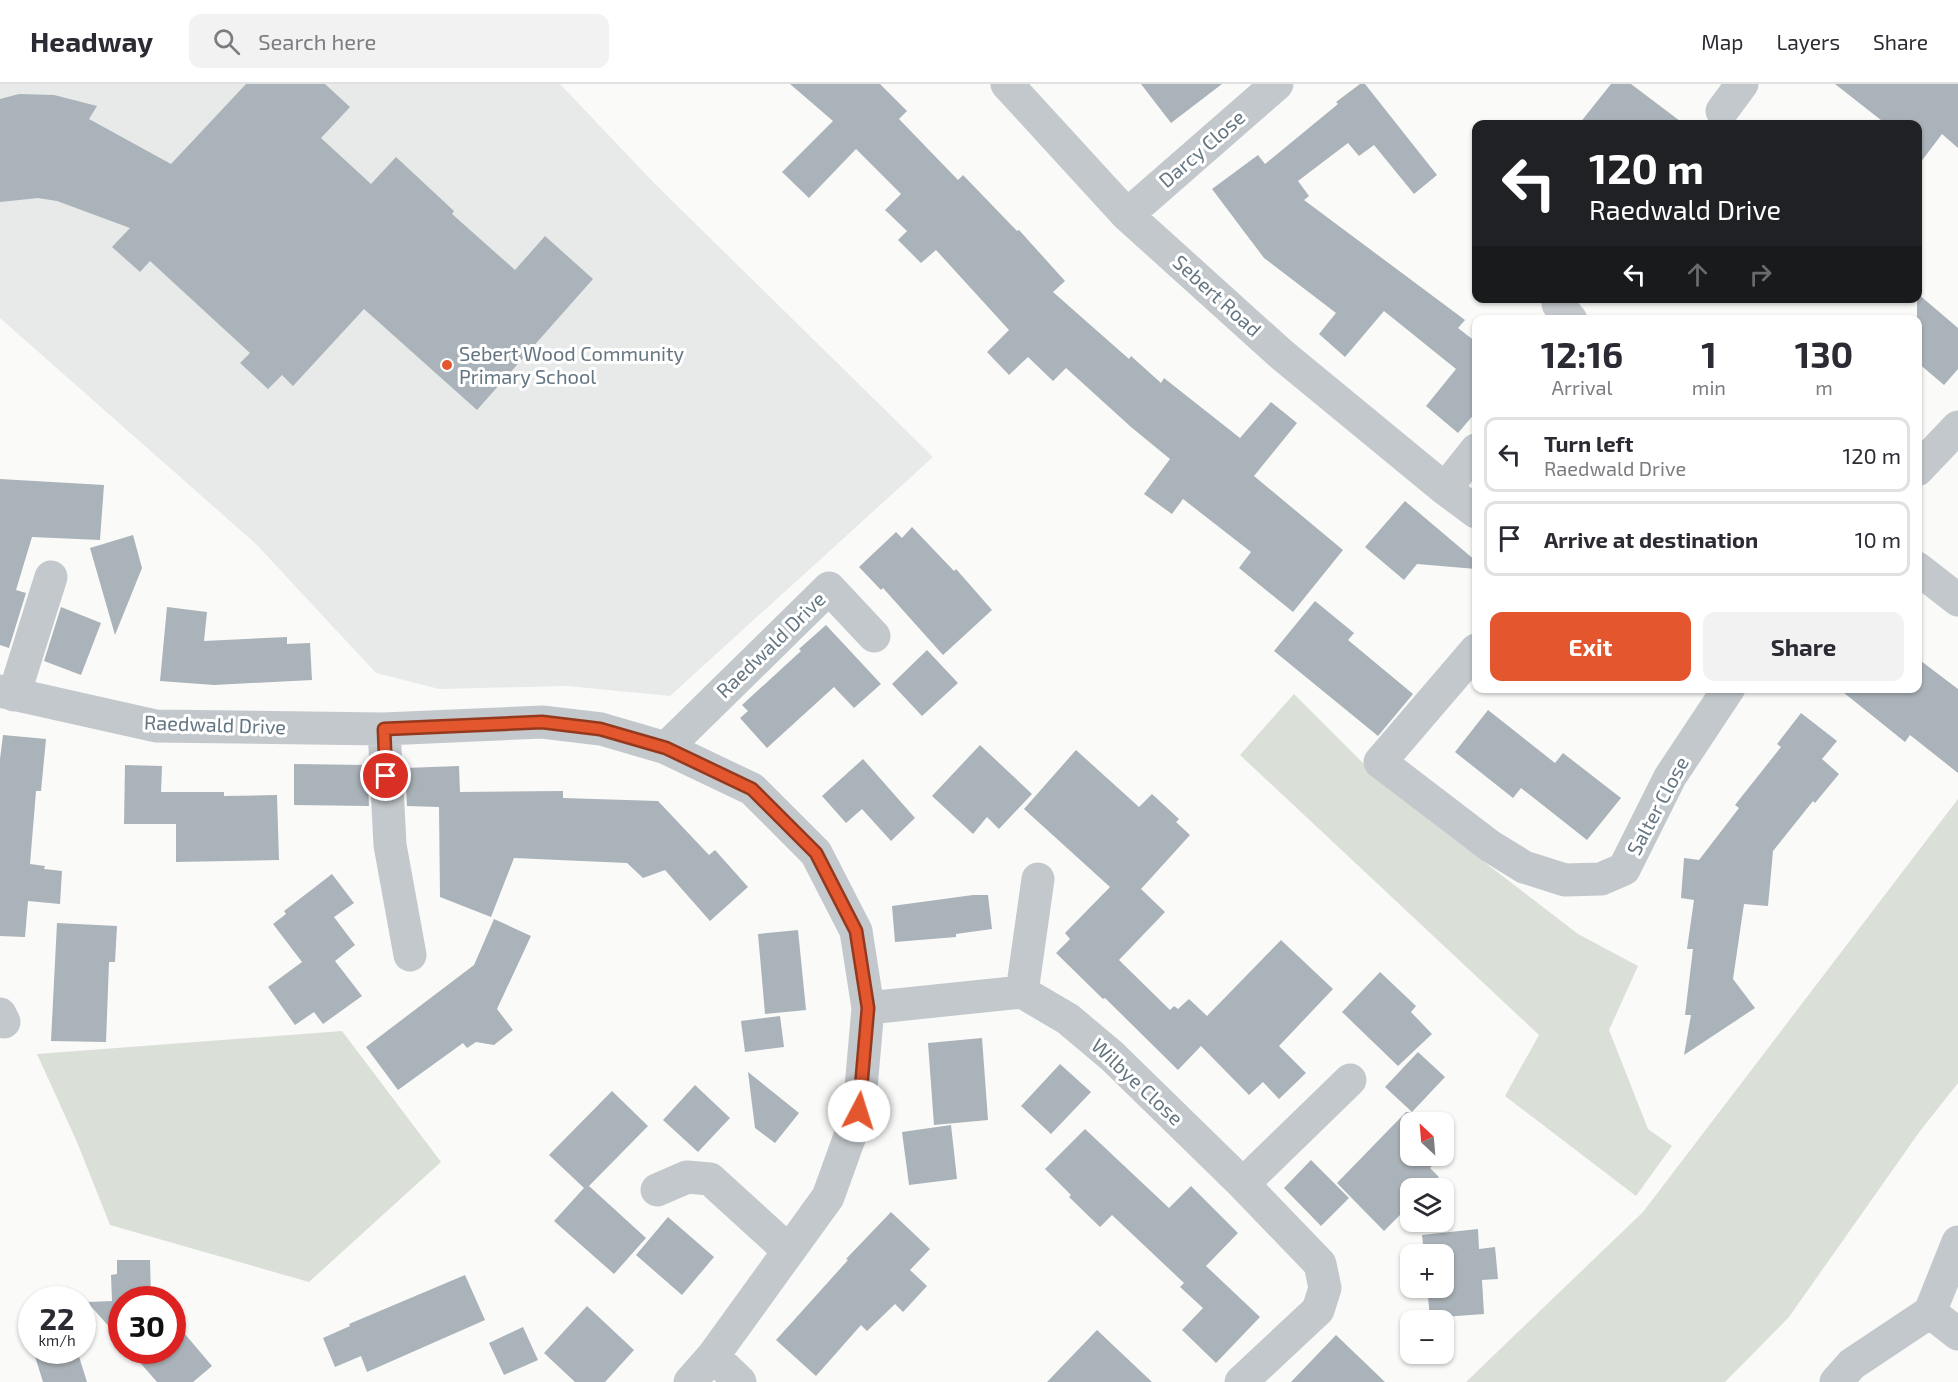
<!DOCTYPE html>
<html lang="en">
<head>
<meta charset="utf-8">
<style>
	:root { --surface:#fff; --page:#f2f2f3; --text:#2b2b33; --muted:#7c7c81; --line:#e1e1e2; --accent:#e4572e }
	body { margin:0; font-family:"Exo 2",sans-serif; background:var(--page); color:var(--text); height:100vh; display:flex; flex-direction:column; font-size:22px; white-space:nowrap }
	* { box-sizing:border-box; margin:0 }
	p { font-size:20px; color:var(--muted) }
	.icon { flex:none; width:33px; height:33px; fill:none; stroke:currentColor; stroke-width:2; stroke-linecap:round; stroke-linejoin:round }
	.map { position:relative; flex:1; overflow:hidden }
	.sheet { position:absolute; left:1472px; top:231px; width:450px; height:378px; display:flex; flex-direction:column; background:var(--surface); border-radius:12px; box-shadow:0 2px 4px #0004 }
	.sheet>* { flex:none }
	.top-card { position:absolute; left:1472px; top:36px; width:450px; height:183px; border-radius:12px; box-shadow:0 2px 4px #0004; background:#202124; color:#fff; overflow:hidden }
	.needle { width:39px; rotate:334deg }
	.fabs { position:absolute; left:1400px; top:1028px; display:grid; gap:12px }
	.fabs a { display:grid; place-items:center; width:54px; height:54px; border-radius:12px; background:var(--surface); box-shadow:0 2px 4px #0004; font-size:30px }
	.speed { position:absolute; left:18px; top:1202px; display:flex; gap:12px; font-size:30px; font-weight:700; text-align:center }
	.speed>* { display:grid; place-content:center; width:78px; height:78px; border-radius:50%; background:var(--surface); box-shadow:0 2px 4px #0004; line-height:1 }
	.speed small { font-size:15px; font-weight:400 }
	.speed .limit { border:9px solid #d22; background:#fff; color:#111 }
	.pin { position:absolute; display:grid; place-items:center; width:51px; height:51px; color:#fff; margin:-26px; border:3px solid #fff; border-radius:50%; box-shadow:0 2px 6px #0007 }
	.me { position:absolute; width:66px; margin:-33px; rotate:5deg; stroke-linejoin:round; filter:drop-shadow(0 0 4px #0008) }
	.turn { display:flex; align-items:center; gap:21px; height:126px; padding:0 18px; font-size:27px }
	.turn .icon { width:78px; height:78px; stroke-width:2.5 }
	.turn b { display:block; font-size:42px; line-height:51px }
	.lanes { display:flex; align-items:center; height:57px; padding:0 18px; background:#0003; justify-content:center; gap:30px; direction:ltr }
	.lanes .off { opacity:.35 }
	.eta { display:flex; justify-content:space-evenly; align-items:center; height:102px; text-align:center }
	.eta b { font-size:36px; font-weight:700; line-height:42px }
	.cta { display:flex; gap:12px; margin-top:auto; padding:12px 18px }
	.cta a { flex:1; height:69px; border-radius:12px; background:var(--accent); color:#fff; font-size:24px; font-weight:700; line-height:69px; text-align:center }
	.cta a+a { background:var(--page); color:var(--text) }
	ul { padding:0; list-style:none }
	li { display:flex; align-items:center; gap:18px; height:75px; margin:0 12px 9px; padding:0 6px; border:3px solid var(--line); border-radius:12px }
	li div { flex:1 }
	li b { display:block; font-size:22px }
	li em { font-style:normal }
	header { display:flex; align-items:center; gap:36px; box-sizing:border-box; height:84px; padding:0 30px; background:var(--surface); border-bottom:2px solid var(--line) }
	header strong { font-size:28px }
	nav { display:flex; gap:33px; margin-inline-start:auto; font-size:21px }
	.search { width:420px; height:54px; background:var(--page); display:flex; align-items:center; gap:15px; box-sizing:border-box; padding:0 21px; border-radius:12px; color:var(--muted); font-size:22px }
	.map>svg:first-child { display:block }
	.built { fill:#e8e9e9 }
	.green { fill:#dadfd7 }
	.building { fill:#aab3b9 }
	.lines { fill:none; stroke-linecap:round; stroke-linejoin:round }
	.minor { stroke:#c3c8cc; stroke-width:33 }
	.route-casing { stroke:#94391e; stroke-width:15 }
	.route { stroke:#e4572e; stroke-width:10 }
	.poi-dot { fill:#e4572e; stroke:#fff; stroke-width:2 }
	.labels { text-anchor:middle; stroke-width:6; stroke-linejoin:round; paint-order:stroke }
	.street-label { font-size:20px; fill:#657683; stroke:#fff }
	.poi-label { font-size:20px; fill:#657683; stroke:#fff; text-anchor:start }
</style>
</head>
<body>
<header>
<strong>Headway</strong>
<div class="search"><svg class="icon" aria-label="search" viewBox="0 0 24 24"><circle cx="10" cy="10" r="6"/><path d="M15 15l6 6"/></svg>Search here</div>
<nav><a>Map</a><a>Layers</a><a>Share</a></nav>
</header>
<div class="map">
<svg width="1958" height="1298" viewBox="0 0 1958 1298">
	<rect width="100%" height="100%" fill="#fafaf8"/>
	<path class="built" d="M0 0H560L654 99 933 373 670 612 567 602 439 605 376 589 256 460 0 234Z"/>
	<path class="green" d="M1294 610 1389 705 1578 850 1638 882 1609 946 1648 1045 1672 1062 1636 1112 1505 1012 1539 951 1240 671Z
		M1958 715V999L1920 1047 1789 1233 1725 1298H1466L1643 1128Z
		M342 947 441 1078 309 1198 110 1141 77 1058 37 970Z"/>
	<path class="building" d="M246 0H325L350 23 321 54 371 100 396 73 454 127 452 130 515 186 545 152 593 195 477 326 364 225 293 302 282 291 268 305 240 279 250 269 150 177 140 188 112 163 130 144 57 117 38 114 0 118V15L19 10 54 11 97 22 89 35 171 80Z
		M790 0H880L907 27 899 35 958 96 963 91 1017 147 1019 146 1065 197 1053 208 1129 275 1131 272 1161 299 1164 294 1240 354 1271 318 1297 339 1254 392 1343 466 1293 528 1239 484 1251 468 1183 415 1172 430 1144 410 1170 375 1131 343 1066 284 1053 297 1028 273 1009 291 987 268 1009 246 936 166 921 179 898 156 907 147 885 126 901 110 856 65 809 114 782 88 833 37Z
		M1141 0H1222L1171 39Z
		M1360 0H1365L1437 91 1414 110 1374 61 1359 72 1348 59 1298 97 1309 112 1304 116 1465 236 1458 244 1476 258V328L1458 349 1426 322 1456 285 1384 227 1345 273 1319 250 1336 229 1264 174 1212 105 1258 71 1265 80 1338 20 1336 18Z
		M1611 0H1631L1684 40H1579Z
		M1835 0H1958V64L1942 50 1917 83V40H1886Z
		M1917 209 1958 244V285L1944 301 1917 278Z
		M0 395 104 401 100 456 32 453 16 506 26 509 9 564 0 561Z
		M1405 417 1476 477V485L1417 480 1404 496 1365 463Z
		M912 443 954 487 956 485 992 526 943 571 883 504 881 506 859 483 896 448 902 454Z
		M133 451 142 484 115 551 90 464Z
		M1315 517 1354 549 1348 556 1413 610 1378 652 1274 567Z
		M61 523 101 539 81 591 44 577Z
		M167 523 207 528 204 557 287 553V560L310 559 312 596 214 601 160 597Z
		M826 541 881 600 854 624 834 603 767 664 740 634 748 627 742 621 801 567 799 565Z
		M927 566 958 599 922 632 892 600Z
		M1917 574 1958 605V689L1910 651 1905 658 1838 604H1917Z
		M1488 626 1555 679 1563 669 1621 714 1587 756 1521 704 1513 714 1455 668Z
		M1801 629 1837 657 1822 675 1839 690 1815 719 1813 717 1773 767 1768 822 1744 820 1733 895 1755 924 1684 971 1691 931H1685L1693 865H1687L1694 816 1681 814 1684 774 1699 776 1739 724 1735 721 1781 663 1777 660Z
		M3 651 46 655 41 707H36L30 780 45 782 44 785 62 787 60 820 28 817 25 853 0 852V675Z
		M980 661 1032 710 999 745 987 733 973 750 932 712Z
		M1076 666 1139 723 1152 710 1179 735 1176 738 1190 751 1141 805 1165 828 1119 876 1170 926 1174 922 1178 925 1189 915 1207 932 1281 856 1333 905 1279 962 1306 989 1279 1015 1263 998 1249 1011 1201 962 1178 986 1105 914 1103 915 1056 869 1070 855 1065 849 1110 803 1024 725Z
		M863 675 915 734 891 757 862 725 846 739 822 712Z
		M294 680 367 681 369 722 294 721Z
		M125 681 162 682 161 708H224V712L277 711 279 776 176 778V740H124Z
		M459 682 460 708 563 707V714L658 717 709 771 715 766 748 803 710 837 665 786 643 794 627 779 514 774 491 833 440 813 439 723 407 722 405 684Z
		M332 790 354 819 334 833 355 861 335 877 362 912 323 940 314 928 295 941 268 903 302 878 273 840 286 830 284 827Z
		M973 811H988L992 845 956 850V853L895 858 892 822Z
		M494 835 531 852 497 925 513 946 494 961 476 958 467 964 463 959 398 1006 366 963 474 881Z
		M57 839 117 842 115 878H109L106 958 51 957Z
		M798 846 806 926 765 930 758 850Z
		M1380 888 1416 922 1411 928 1432 950 1398 982 1342 928Z
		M780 932 784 963 745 968 741 937Z
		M982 954 988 1036 934 1041 928 959Z
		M1418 968 1445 993 1412 1028H1418L1429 1038H1410V1071H1442L1430 1084 1439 1093 1428 1104H1410V1121L1384 1147 1337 1099 1406 1028H1412L1385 1003Z
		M1060 980 1091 1008 1051 1050 1021 1022Z
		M748 988 799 1029 775 1059 755 1044Z
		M695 1001 730 1034 698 1068 663 1036Z
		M612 1007 648 1042 589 1102 646 1154 614 1190 554 1137 584 1104 549 1071Z
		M951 1041 957 1095 909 1101 902 1048Z
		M1085 1045 1169 1124 1191 1102 1238 1149 1206 1182 1260 1233 1216 1279 1182 1246 1203 1224 1180 1203 1184 1199 1112 1131 1100 1143 1069 1113 1071 1111 1045 1085Z
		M1311 1076 1349 1114 1321 1142 1284 1104Z
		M891 1128 930 1165 910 1186 927 1202 903 1228 895 1220 867 1247 861 1241 816 1292 776 1256 848 1176 846 1175Z
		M668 1133 714 1173 682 1211 636 1171Z
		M1478 1145 1479 1165 1495 1163 1498 1195 1482 1196 1484 1230 1430 1234 1427 1203H1443V1170H1424L1422 1151Z
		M117 1176H150L151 1215H122V1257L87 1218 112 1217 111 1191 117 1190Z
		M465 1191 485 1236 367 1288 361 1272 335 1283 323 1254 350 1242 349 1240Z
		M587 1222 634 1266 605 1298H575L544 1269Z
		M179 1243 212 1282 193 1298H157L129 1266H172V1249Z
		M523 1243 538 1276 504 1291 489 1259Z
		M1097 1246 1152 1298H1047Z
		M1336 1251 1385 1298H1291Z
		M33 1266H77L87 1298H43Z"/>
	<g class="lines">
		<path class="minor" d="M1007 0 1127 131 1281 270 1445 405 1476 428
			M1722 27 1742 0
			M1127 131 1277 0
			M1558 220 1571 236
			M1917 386 1958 343
			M1445 405 1476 366
			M1917 484 1958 516
			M1476 566 1380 678 1490 762 1524 783 1565 796 1601 795 1624 785 1670 693 1729 604
			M0 607 156 642 384 645 542 638 601 645 666 664 752 705 816 769 856 847 868 924 859 1027 828 1113 713 1272 690 1298
			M14 611 51 493
			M384 645 390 761 410 871
			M666 664 829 504 874 552
			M1022 908 1038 795
			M868 924 1022 908 1068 935 1112 972 1243 1100 1320 1180 1325 1204 1318 1226 1241 1298
			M0 930 4 938
			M1243 1100 1350 996
			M657 1106 687 1093 710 1095 788 1166
			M1930 1228 1958 1250
			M713 1272 740 1298
			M1836 1298 1852 1280 1930 1228 1958 1158"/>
	</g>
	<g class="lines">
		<defs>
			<path id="route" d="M386 692 384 645 542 638 600 645 666 664 752 705 816 769 856 847 868 924 859 1027"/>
		</defs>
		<use href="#route" class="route-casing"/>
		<use href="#route" class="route"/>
	</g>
	<circle class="poi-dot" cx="447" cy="281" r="6"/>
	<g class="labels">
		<g class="street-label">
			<text transform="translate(1202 65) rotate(-41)" y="7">Darcy Close</text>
			<text transform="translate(1217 212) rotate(42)" y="7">Sebert Road</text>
			<text transform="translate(771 561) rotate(-44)" y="7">Raedwald Drive</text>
			<text transform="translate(215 641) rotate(2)" y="7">Raedwald Drive</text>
			<text transform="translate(1658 722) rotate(-62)" y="7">Salter Close</text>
			<text transform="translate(1137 998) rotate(43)" y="7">Wilbye Close</text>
		</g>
		<g class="poi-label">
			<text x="459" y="277">Sebert Wood Community<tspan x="459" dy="23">Primary School</tspan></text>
		</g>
	</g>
</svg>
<div class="fabs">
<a><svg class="needle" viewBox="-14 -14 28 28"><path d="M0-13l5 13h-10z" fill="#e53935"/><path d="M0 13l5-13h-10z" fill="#7c7c81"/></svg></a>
<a><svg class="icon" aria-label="layers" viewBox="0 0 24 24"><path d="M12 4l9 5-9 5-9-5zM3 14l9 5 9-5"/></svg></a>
<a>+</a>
<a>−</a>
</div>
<div class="speed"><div>22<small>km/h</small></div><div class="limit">30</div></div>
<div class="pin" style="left:386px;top:692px;background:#d93025"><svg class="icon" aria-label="arrive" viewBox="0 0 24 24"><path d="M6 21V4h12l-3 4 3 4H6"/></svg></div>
<svg class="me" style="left:859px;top:1027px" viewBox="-20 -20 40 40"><circle r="19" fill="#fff"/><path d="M0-13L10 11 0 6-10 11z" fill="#e4572e"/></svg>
<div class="top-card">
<div class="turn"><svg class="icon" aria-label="left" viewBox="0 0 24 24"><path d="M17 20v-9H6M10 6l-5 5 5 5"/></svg><div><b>120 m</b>Raedwald Drive</div></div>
<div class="lanes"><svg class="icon" aria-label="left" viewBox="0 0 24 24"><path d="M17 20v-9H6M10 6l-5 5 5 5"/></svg><svg class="icon off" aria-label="ahead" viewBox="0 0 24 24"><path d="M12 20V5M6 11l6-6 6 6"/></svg><svg class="icon off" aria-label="right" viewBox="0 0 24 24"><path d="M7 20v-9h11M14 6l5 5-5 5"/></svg></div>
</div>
<section class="sheet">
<div class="eta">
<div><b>12:16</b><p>Arrival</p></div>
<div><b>1</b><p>min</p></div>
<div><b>130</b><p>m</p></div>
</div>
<ul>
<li><svg class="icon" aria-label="left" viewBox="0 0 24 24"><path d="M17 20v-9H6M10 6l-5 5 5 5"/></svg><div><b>Turn left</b><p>Raedwald Drive</p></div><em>120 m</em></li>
<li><svg class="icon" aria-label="arrive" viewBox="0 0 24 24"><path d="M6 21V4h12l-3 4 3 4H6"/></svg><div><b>Arrive at destination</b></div><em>10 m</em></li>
</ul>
<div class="cta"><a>Exit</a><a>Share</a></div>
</section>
</div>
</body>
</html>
